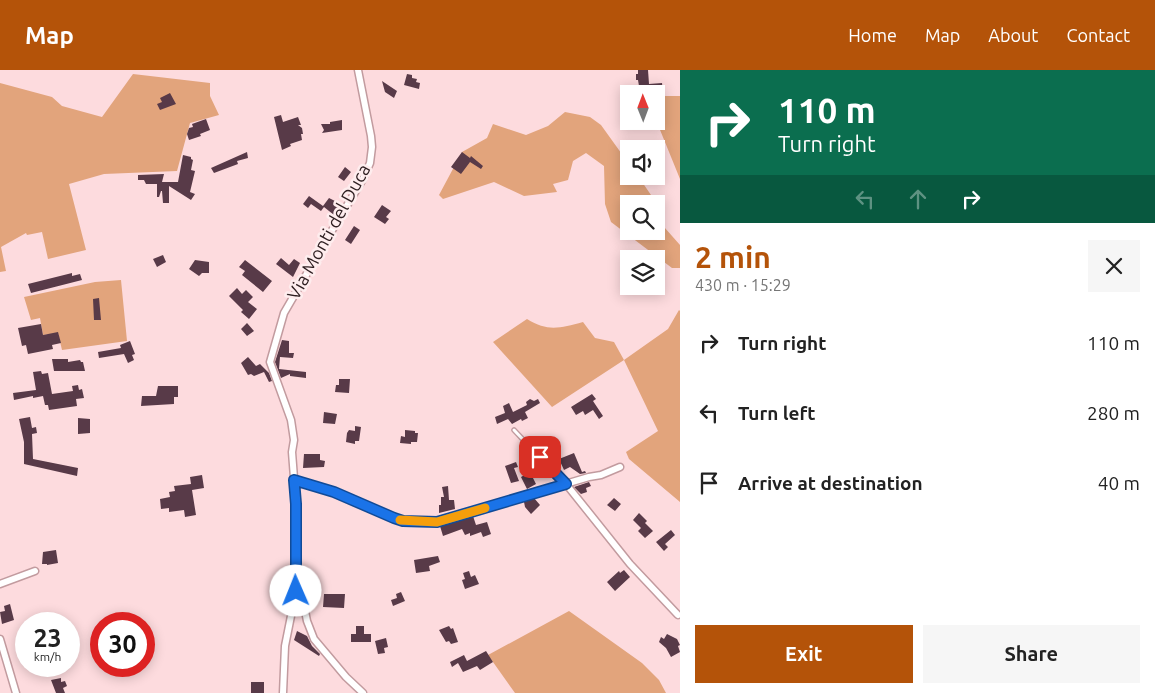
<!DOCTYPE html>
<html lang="en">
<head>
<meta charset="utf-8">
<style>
	:root { --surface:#fff; --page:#f6f6f6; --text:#222; --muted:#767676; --accent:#b45309 }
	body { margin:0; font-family:Ubuntu,sans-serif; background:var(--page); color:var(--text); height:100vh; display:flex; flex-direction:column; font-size:19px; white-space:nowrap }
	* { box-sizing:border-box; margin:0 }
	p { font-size:16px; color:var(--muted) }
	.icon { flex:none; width:28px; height:28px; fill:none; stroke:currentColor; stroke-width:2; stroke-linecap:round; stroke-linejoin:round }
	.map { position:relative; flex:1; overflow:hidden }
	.sheet { display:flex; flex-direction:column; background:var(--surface); width:475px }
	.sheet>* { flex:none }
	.banner { background:#0b6e4f; color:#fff; overflow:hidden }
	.needle { width:32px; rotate:359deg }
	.tools { position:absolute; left:620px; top:15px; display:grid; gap:10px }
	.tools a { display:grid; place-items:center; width:45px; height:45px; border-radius:0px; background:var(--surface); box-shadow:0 2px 12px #0003; font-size:25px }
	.speed { position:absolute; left:15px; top:542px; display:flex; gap:10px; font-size:25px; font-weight:700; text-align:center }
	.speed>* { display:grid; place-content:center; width:65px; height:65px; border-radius:50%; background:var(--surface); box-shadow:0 2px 12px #0003; line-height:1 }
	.speed small { font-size:12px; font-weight:400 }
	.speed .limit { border:8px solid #d22; background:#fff; color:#111 }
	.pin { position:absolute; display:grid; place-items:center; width:42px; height:42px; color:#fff; margin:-21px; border-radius:10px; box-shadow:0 2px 8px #0006 }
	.me { position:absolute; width:55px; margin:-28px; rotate:359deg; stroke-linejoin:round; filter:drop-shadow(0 0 4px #0008) }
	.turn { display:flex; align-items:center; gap:18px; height:105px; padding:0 15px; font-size:22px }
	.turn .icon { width:65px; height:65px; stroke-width:2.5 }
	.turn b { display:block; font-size:35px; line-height:42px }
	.lanes { display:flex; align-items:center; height:48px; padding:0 15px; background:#0003; justify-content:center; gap:25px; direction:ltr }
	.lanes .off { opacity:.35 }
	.round { display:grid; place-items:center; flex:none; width:52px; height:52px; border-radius:0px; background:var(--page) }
	.headline { display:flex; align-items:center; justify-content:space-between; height:85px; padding:0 15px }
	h1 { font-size:30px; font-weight:700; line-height:38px; color:var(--accent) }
	.action { display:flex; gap:10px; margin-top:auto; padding:10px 15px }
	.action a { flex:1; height:58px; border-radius:0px; background:var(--accent); color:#fff; font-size:20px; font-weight:700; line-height:58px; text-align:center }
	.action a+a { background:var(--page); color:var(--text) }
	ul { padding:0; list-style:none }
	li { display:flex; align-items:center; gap:15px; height:70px; padding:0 15px }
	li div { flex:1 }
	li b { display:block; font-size:19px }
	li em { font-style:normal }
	header { display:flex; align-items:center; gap:30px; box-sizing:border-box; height:70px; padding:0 25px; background:var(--accent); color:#fff }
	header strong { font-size:24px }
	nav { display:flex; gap:28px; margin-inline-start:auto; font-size:18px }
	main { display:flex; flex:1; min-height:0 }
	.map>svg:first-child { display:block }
	.green { fill:#e2a47c }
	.building { fill:#583a48 }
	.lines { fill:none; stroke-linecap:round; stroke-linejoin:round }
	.lane-casing { stroke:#c29b9f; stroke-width:5.5 }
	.street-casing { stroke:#c29b9f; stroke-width:9 }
	.lane { stroke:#fff; stroke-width:3 }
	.street { stroke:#fff; stroke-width:6 }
	.route-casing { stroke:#114b97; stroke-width:12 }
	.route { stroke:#1a73e8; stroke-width:9 }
	.slow { stroke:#f59e0b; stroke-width:9 }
	.labels { text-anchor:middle; stroke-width:5; stroke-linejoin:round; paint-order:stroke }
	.street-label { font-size:18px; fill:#2f2022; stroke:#feedee }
</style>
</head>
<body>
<header>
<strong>Map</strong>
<nav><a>Home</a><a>Map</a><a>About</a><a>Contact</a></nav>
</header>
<main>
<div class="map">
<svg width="680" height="623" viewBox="0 0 680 623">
	<rect width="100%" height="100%" fill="#fddbde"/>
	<path class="green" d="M133 4 210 13V26L219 45 190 53 177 101 104 104 69 114 86 180 48 189 42 162 27 165 26 163 1 177 6 201 0 202V13L52 27 62 36 102 47Z
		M656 26H680V109L656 50Z
		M565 42 590 47 601 55 629 94V106H638L651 125 653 134H629V161H656V146L657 149 680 175V198H672L611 152 605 134 604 96 586 83 573 91 568 110 553 114 557 122 524 126 494 112 443 129 439 125 462 82 487 68 493 54 526 65 548 56Z
		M121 210 127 271 62 280 58 263 43 265 40 248 31 250 24 227 95 212Z
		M679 240 680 241V432L629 389 626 382 658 361 624 290 552 337 493 272 527 249C548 262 560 258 583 252L595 268 614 272 624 290 668 259Z
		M569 541 642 593 659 610 666 623H515L488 585Z"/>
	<path class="building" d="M638 0H648L649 14 662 13 663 23 650 24 642 16H639L638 10H636V4H638Z
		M407 4 412 5V8L417 9 416 12 420 13 419 19 404 15Z
		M382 11 397 21 394 28 385 22Z
		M170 23 176 34 160 40 157 34 162 32 160 28Z
		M281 45 283 52 298 47 301 55H298L302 58 303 64H301L302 70 290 74 291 76 282 80 274 47Z
		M206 49 210 60 200 64 201 66 189 70 187 64 189 58 193 57 192 54Z
		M342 50V60L322 63 324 60 321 54H330V52Z
		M247 82 248 88 237 91 238 94 214 103 211 98Z
		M462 82 470 88 471 86 483 96 481 99 470 92 461 104 451 97Z
		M183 85 191 87V89L193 90 191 100 195 101 190 122 195 124 191 130 169 116V133H163L162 121H161L159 127H157V114H146L144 110H138V105L164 104 162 112H178Z
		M345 97 351 102 344 111 338 107Z
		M309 126 323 136 329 128 341 134 334 145 324 137 321 141 311 134 308 138 303 134Z
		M382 135 391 141 386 147 389 149 385 154 374 147Z
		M354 156 360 160 351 174 345 170Z
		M163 185 166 192 157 197 153 189Z
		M281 188 289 195 294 189 300 193 293 207 276 194Z
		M195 190 209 192V203H202L199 206 189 199Z
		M245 190 272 211 263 222 242 205 245 201 239 197Z
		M72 203V206L80 204 82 210 31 223 28 214Z
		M237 218 242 224 246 220 253 227 248 232 257 239 249 249 241 242 243 240 229 226Z
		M99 228 101 250H94L93 229Z
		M247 253 254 261 247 266 241 259Z
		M41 254 43 265 58 262 61 273 52 275 53 279 28 284 26 275 22 276 18 258Z
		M282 270 289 271V283H294L293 288 280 287 279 299 306 302V308L290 306V304L281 308 275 292Z
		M130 271 135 284 132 285 134 290 128 293 124 284 99 288 98 282 121 278 120 275Z
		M248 287 256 296 260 294 269 303 272 311 269 312 264 302 254 306 251 304 248 305 241 293Z
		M52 289H68V292L80 290 81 292H83L85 301H54Z
		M41 301 42 304 48 303 52 324 73 321 72 316 78 315 79 320 82 319 84 328 76 329 77 336 49 340 48 335H45L43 326 33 328V326L14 330 13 323 36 320 33 302Z
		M339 309H350L349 323 335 322 336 315H339Z
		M158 316H178V327H174V334L141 336 142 326H156Z
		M592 324 596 329 593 331 603 346 599 349 593 340 585 345 583 341 576 345 571 337Z
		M530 329 534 331 538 329 540 333 525 342 528 348 522 351 521 349 512 354 508 349 497 354 495 347 505 343 503 336 509 333 513 342 527 335 526 332Z
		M324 342 337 344 335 354 323 353Z
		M30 347 32 358 36 357 37 363 32 364 33 389 78 398 77 406 24 394V372L19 349Z
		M78 348 90 349V363L78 364Z
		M355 356 361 357 359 371H355V374L346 372 347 363 349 360 355 361Z
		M405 360 415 361V363H418L417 372H411V374L400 373 401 366 405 367Z
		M574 383 582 402 585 401 586 403 580 404 570 397 564 400 559 389Z
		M304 384H320V390L325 391 324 397 303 398Z
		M516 392 518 397 514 398 519 411 511 413 505 396Z
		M530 402 536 414 527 419 521 407Z
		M202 405 204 418 192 420 196 445 185 447 184 440 169 442V438L161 439 160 429 170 427 169 422 175 421 174 416 191 414 190 407Z
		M589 412 591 416 586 418 587 422 581 424 574 417Z
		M448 416 449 430H454L455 439 439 443V435H441V427H444L442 417Z
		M534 428 540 435 531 444 525 437 524 432Z
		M614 428 621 434 615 441 607 435Z
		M639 443 647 451 645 453 653 461 645 468 638 461 641 458 633 450Z
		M473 446 476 455 487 452 491 464 483 467 481 462 470 466V463L465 465 462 459 443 466 440 456Z
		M671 460 675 465 665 474 668 477 664 481 656 472Z
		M56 480 58 493 47 495V494H42L43 482Z
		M438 486 440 492 429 496 430 501 416 503 414 490Z
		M624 500 630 507 615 521 607 512 619 501 620 503Z
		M469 501 471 507 475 505 479 514 465 519 462 510 465 509 463 503Z
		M401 522 405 531 393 536 391 530 397 528 396 524Z
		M324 524H345L344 538 323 537Z
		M10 534 14 550 2 554 0 542 5 541 4 536Z
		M356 556H364V564H371V572H351V564H356Z
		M449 556 451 559 453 558 458 572 451 574 449 571 446 572 439 560Z
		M297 561 307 566 312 576 320 584 319 586 294 570Z
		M667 564 677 569 680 575 678 576 680 582 671 587 666 578 659 572 661 567 664 569Z
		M386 568 388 577 384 578 385 583 378 584 375 571Z
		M486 581 493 592 480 600 477 596 463 602 458 593 452 597 450 592 464 585 467 591Z
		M61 608V612L65 611 67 616 63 618 65 623H56L51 610Z
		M251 612H264V623H251Z"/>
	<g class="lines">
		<defs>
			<path id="lane" d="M514 360 565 414"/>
			<path id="street" d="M294 410 334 422 394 448 403 451 437 452 589 407 601 405 620 397
				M566 414 630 494 678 545
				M0 514 35 501
				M296 521 303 531 307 551 314 569 346 607 363 623
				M0 569 16 623
				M283 623 285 576 296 521V434L292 382 294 370 291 350 270 292 284 243 331 162 363 109 370 93 372 77 371 66 358 0"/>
		</defs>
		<use href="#lane" class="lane-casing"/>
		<use href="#street" class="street-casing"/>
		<use href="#lane" class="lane"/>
		<use href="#street" class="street"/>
	</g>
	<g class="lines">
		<defs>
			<path id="route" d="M296 521V434L294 410 334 422 394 448 403 451 437 452 566 414 540 387"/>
		</defs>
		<use href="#route" class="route-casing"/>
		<use href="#route" class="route"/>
		<path class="slow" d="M400 450 437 452 485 438"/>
	</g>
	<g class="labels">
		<g class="street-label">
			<text transform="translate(329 162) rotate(-61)" y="6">Via Monti del Duca</text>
		</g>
	</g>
</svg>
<div class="tools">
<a><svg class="needle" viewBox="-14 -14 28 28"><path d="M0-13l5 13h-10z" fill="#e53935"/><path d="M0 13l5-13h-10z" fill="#767676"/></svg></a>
<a><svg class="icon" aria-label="sound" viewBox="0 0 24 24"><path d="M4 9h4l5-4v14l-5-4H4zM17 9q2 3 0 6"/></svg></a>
<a><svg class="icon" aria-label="search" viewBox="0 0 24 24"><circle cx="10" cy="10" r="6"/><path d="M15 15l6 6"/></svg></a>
<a><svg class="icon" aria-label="layers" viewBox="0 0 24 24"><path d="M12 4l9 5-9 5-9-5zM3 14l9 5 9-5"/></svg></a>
</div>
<div class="speed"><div>23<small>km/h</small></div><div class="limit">30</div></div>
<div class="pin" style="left:540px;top:387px;background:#d93025"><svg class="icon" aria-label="arrive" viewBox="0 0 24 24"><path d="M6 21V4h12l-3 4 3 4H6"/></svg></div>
<svg class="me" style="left:296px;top:521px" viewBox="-20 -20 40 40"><circle r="19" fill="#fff"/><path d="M0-13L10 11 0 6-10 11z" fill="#1a73e8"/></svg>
</div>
<section class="sheet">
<div class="banner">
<div class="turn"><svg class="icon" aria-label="right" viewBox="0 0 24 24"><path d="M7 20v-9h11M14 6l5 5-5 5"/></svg><div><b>110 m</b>Turn right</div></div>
<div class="lanes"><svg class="icon off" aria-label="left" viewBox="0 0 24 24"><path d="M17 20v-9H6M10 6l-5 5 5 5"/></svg><svg class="icon off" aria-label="ahead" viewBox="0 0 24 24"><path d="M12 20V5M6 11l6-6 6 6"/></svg><svg class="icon" aria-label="right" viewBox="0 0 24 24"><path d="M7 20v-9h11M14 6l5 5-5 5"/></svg></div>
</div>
<div class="headline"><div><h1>2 min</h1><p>430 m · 15:29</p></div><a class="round"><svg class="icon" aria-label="close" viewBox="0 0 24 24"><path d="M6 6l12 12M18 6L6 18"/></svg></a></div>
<ul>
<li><svg class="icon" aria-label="right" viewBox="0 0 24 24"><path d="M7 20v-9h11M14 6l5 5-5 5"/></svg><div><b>Turn right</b></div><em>110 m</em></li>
<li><svg class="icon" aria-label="left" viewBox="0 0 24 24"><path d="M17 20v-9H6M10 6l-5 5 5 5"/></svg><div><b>Turn left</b></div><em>280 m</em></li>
<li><svg class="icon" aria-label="arrive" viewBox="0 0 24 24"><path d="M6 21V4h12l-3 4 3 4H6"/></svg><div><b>Arrive at destination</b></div><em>40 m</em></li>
</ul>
<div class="action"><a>Exit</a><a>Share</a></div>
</section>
</main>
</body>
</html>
